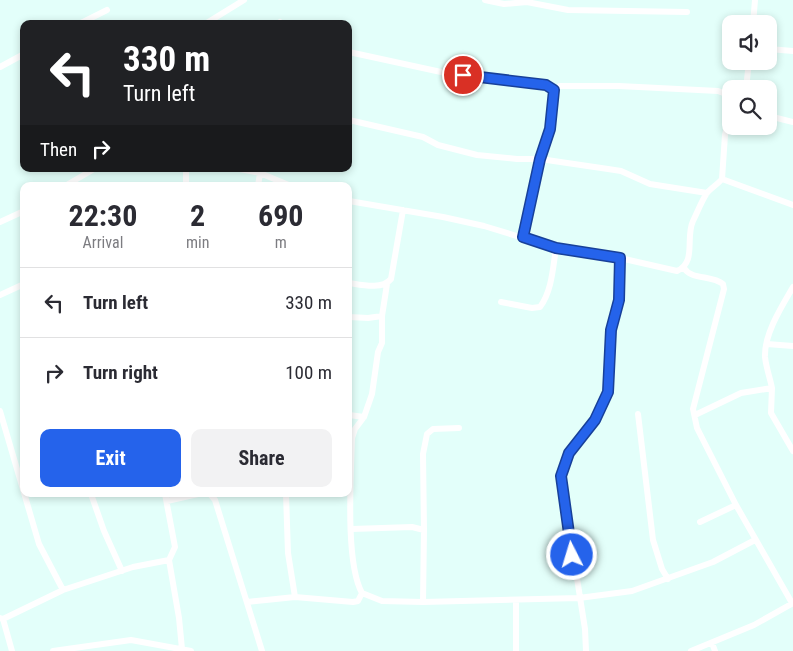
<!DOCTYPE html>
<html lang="en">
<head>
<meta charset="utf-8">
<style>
	:root { --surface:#fff; --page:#f2f2f3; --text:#2b2b33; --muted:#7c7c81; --line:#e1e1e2; --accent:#2563eb }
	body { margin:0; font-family:"Roboto Condensed",sans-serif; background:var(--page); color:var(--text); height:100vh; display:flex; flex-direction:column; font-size:19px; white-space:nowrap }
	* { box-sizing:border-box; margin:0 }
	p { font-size:16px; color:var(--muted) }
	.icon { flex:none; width:28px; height:28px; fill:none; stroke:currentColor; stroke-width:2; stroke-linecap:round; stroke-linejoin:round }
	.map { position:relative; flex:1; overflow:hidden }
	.drawer { position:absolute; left:20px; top:182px; width:332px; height:315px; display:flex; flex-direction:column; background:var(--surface); border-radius:10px; box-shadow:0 2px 8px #0003 }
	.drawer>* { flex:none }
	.guide { position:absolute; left:20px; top:20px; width:332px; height:152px; border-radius:10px; box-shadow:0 2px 8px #0003; background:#202124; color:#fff; overflow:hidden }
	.buttons { position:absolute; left:722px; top:15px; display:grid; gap:10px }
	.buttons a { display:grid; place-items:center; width:55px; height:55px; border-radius:10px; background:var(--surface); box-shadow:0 2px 8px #0003; font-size:25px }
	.pin { position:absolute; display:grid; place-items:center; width:42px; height:42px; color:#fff; margin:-21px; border:2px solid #fff; border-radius:50%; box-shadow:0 1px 5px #0007 }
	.me { position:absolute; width:55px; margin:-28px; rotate:355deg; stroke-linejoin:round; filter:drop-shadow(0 0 4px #0008) }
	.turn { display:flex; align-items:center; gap:18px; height:105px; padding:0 20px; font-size:22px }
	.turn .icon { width:65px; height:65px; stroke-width:2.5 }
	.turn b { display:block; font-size:35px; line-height:42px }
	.then { display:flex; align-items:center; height:48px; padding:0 20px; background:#0003; gap:10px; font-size:19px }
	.eta { display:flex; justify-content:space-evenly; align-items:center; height:85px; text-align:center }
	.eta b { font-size:30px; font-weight:700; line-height:35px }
	.primary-button { display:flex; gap:10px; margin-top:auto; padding:10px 20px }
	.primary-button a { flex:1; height:58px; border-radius:10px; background:var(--accent); color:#fff; font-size:20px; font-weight:700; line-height:58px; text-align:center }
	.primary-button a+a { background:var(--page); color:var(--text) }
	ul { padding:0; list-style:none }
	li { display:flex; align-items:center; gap:15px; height:70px; padding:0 20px; border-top:1px solid var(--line) }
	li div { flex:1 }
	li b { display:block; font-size:19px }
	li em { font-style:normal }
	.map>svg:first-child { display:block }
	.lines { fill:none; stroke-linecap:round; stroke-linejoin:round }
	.street { stroke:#fff; stroke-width:6 }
	.route-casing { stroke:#184099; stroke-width:12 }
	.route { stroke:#2563eb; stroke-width:9 }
</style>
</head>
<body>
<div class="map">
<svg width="793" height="651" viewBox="0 0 793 651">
	<rect width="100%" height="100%" fill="#e3fffa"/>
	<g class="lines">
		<path class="street" d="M485 0 504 4 527 2 568 10 687 12
			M280 22 282 24
			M79 24 107 10
			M205 24 244 0
			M753 24 755 0
			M769 49 793 51
			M349 52 441 72 551 86 554 90 550 129 540 159 523 237
			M0 67 24 54
			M560 86H619L718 91 731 96
			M746 89 749 61
			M769 116 793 122
			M349 120 423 137 438 145 477 155 517 159H540L608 169 621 171 650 184 707 193
			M186 169V186
			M240 169 260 173 291 186
			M722 179 793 205
			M65 186 94 169
			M258 186 260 173
			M349 201 443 217 484 226 556 248 620 258 677 271C697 262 685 238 693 221 697 213 702 200 707 193 711 188 718 184 722 179L725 135 731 110
			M0 222 24 211
			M684 268C691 280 712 275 723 284L724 289 693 409 697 428 736 505 792 603
			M349 283C362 285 382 290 391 279L403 210
			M387 284 382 316V343L378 352 372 394 364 417 355 429 352 438C351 476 345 562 362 593L382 601 423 602 579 598 632 591 713 562 755 540
			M0 295 24 284
			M501 302 532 308 540 307C552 291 553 267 556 248
			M349 317 368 318 382 316
			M767 344 793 346
			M772 388C770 378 766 367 765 357 764 334 782 306 793 287
			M0 411 39 544 63 590
			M638 414 653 540 662 569 668 579
			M349 415 364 417
			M695 415 741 393 772 388 771 413 793 451
			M91 494 104 531 122 571
			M165 494 175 547 169 560 179 618 182 649
			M286 494 288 553 295 597 353 602 358 601 362 593
			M167 501 198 494H210L215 500 262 651
			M700 522 736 505
			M352 529 412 527 424 530 423 602
			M424 530 423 454 427 434 433 429 459 428
			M516 600V651
			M247 602 295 597
			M0 618 3 619 63 590 133 567 169 560
			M3 619 12 651
			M712 643 715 651
			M53 651 131 640 191 651
			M586 651 585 629 561 477 569 453 595 420 608 392 611 330 619 300 620 258
			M691 651 754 625 793 603"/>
	</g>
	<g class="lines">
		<defs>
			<path id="route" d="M463 75 546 85 554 90 550 129 540 159 523 237 556 248 620 258 619 300 611 330 608 392 595 420 569 453 561 476 572 555"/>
		</defs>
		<use href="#route" class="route-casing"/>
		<use href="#route" class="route"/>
	</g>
</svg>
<div class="buttons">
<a><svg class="icon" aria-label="sound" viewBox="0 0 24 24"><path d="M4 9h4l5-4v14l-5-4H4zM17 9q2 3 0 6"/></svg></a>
<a><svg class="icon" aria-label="search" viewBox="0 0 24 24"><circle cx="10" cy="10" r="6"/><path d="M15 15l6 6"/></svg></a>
</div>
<div class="pin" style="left:463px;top:75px;background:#d93025"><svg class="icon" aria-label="arrive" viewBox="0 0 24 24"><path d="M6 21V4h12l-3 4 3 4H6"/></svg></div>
<svg class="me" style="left:572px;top:555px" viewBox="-20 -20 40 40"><circle r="17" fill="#2563eb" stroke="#fff" stroke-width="3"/><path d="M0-11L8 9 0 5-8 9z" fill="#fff"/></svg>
<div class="guide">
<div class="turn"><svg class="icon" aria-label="left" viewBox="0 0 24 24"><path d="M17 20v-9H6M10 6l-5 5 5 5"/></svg><div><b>330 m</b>Turn left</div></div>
<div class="then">Then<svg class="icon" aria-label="right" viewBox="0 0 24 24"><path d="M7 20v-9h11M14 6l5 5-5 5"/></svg></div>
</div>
<section class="drawer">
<div class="eta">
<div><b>22:30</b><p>Arrival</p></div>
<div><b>2</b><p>min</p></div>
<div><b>690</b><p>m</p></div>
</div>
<ul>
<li><svg class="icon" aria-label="left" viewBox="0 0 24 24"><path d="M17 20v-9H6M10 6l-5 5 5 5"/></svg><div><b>Turn left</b></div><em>330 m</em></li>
<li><svg class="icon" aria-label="right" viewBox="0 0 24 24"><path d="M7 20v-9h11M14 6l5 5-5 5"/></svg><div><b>Turn right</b></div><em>100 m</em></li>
</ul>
<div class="primary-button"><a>Exit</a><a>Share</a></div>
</section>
</div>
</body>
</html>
